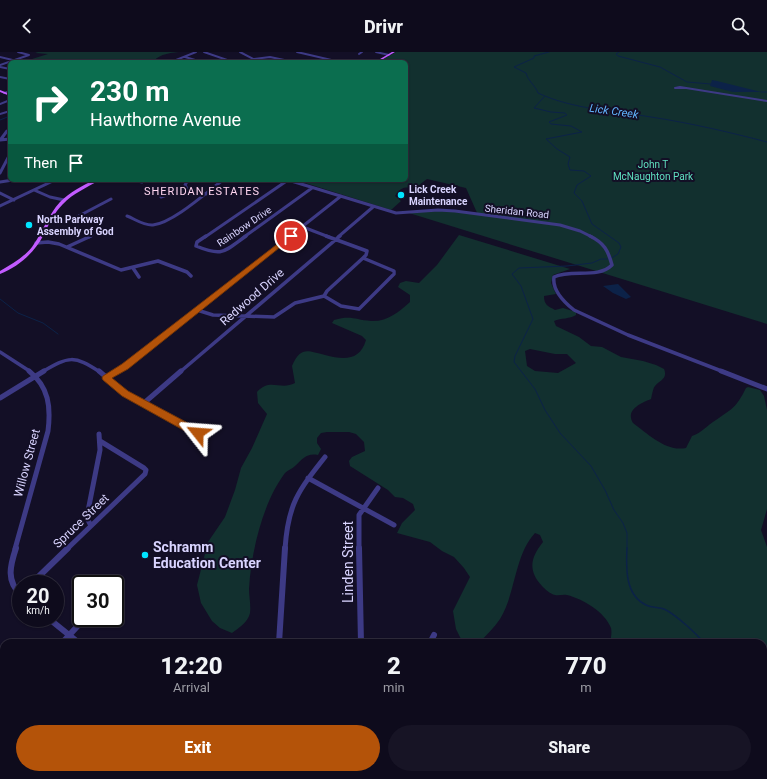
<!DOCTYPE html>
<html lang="en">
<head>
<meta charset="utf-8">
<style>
	:root { --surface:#0e0b1c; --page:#171425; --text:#f1f3f6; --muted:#9b9ba3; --line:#2e2b3b; --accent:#b45309 }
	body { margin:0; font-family:Roboto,sans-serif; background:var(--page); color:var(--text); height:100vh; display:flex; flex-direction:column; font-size:15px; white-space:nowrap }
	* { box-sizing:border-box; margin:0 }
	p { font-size:13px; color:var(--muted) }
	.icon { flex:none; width:22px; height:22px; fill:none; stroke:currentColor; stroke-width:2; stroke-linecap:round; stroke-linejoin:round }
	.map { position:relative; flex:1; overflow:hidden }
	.panel { position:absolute; left:0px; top:587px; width:767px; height:140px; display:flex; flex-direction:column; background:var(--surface); border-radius:12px 12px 0 0; box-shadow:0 1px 3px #0004,0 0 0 1px var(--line) }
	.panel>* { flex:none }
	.top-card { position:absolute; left:8px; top:8px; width:400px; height:122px; border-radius:6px; box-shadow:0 1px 3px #0004,0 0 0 1px var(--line); background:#0b6e4f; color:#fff; overflow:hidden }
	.speed { position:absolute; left:12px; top:523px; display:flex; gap:8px; font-size:20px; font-weight:700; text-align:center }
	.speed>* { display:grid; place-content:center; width:52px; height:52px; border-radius:50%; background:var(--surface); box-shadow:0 1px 3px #0004,0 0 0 1px var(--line); line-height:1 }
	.speed small { font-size:10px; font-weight:400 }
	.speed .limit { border:2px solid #111; border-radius:6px; background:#fff; color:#111 }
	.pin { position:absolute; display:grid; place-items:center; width:34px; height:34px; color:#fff; margin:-17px; border:2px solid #fff; border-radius:50%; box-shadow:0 1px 4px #0007 }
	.me { position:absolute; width:44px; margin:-22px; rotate:298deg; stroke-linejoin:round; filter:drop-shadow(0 0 3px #0008) }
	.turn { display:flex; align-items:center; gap:14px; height:84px; padding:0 16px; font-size:18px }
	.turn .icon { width:52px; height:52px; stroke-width:2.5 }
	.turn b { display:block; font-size:28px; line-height:34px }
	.then { display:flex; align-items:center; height:38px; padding:0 16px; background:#0003; gap:8px; font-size:15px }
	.eta { display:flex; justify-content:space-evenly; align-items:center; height:68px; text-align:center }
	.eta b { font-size:24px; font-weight:800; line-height:28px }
	.primary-button { display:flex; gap:8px; margin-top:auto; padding:8px 16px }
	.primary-button a { flex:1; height:46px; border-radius:24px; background:var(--accent); color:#fff; font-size:16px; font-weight:800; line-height:46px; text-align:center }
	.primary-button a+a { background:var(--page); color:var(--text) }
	header { display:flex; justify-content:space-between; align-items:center; height:52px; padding:0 16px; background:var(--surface); font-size:18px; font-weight:800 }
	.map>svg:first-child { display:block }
	.green { fill:#12302f; fill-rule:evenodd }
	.water { fill:#0c2248 }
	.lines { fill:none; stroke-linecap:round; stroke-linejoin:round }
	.stream-far1 { stroke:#0c2248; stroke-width:1 }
	.stream { stroke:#0c2248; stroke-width:1.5 }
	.minor-far4 { stroke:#3d3a85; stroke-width:2 }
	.minor-far3 { stroke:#3d3a85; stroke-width:3 }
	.minor-far2 { stroke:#3d3a85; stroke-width:3.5 }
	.minor-far1 { stroke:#3d3a85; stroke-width:5 }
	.minor { stroke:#3d3a85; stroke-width:6 }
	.major { fill:#c25bff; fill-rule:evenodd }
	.route { fill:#b45309; stroke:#753606 }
	.poi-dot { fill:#00e5ff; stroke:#130f26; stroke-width:1.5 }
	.labels { text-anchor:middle; stroke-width:4; stroke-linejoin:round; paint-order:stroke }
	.far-park-label { font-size:10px; fill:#5fe0c0; stroke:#130f26 }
	.far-poi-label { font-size:10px; font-weight:bold; fill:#d9d4ff; stroke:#130f26; text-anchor:start }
	.far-street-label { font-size:10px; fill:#d9d4ff; stroke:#130f26 }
	.far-water-label { font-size:11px; font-style:italic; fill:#62b6ff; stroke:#130f26 }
	.far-neighbourhood-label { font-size:11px; letter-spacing:1px; fill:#ffd6f0; stroke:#130f26 }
	.street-label { font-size:12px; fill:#d9d4ff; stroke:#130f26 }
	.near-poi-label { font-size:14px; font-weight:bold; fill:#d9d4ff; stroke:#130f26; text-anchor:start }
	.near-street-label { font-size:14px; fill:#d9d4ff; stroke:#130f26 }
</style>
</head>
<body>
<header><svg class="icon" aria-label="back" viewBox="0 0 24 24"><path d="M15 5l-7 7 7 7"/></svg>Drivr<svg class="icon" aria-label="search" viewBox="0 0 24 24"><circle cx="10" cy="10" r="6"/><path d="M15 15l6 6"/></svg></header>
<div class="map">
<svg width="767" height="727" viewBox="0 0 767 727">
	<rect width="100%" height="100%" fill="#130f26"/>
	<path class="green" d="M38 0H182C173 0 159 2 154 9L149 8 146 10H41L32 7 48 2 35 1Z
		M396 0H767V272L409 161 444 158 478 163 466 136 427 127 415 136C405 135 401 134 395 144L401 149 391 158 296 128H406V10H378Z
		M459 183 570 217 553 223 551 231 556 242 544 244C544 253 548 254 555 258L563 256 576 260V263C570 267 561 266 554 269L556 274 579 285 591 294 602 295 621 305 643 309 656 313 664 317C668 327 660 328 655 334 653 336 652 343 651 347 641 351 625 358 633 371 648 382 666 400 686 396L692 384C703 380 706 374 716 368 733 356 736 356 746 336L748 335 760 338 764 344 767 358V457L761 478 767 495V727H710L714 723H763V591H610C611 586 612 580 611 576 605 560 583 547 567 543 563 542 559 544 555 543 550 542 545 537 542 534 528 519 530 506 543 490L540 483 535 481C514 504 516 541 500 567 494 576 486 583 479 591H463L456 577 453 559 470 525 464 516 454 505 442 499 430 490 397 481 402 471 415 458 413 452 403 446 395 445 388 438 350 414 349 409 352 405 365 399 364 390 356 382 349 380H327L321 381 317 386V391L321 397 318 403C306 401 303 407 295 414 292 417 288 418 285 421 263 450 251 500 249 537 249 544 251 553 250 561 248 570 239 576 232 581L220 576 212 569 201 551 197 533 208 490 225 465 235 438 241 416 252 396 267 362 258 351 257 340C270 325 280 339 295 331L292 314C301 294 307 299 325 303 344 308 360 309 366 288L362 284 332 271 334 268C352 263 355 268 371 269 387 270 399 260 410 250V243L398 235 400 231 406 229 419 231 437 213ZM530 297 555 302H567L576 311 558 321 535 319 527 314 525 299Z
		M483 723H605L637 727H481Z"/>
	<path class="water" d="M712 28 717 29 761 40H733L710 34Z
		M618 232 631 245 626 247 613 241 603 234Z"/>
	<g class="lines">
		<path class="stream-far1" d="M549 0 534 4V6L514 15 526 21C528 29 535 33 538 41 572 57 614 59 651 65 690 71 729 80 767 90
			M619 0 616 2 618 4 660 15 687 30 711 32
			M761 40H767
			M544 45 534 56 551 60 565 61 567 63 549 70 551 72 571 74 582 80 546 87 557 97 570 105 568 112 570 118 584 119 591 124 577 133 574 141 582 149 592 172 619 191 621 195 618 202 610 207H601L592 211 567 214 519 216 512 222 521 234 533 267 515 304 514 310 535 337 545 358 560 381 591 414 605 438 614 458 623 471 627 481V497
			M0 68 10 64
			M0 247 18 261 43 271 58 282"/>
		<path class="stream" d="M627 496C626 516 625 543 646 553 652 556 659 555 664 557 675 562 697 582 704 591
			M763 648 767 650"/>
		<path class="minor-far4" d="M18 0 29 3
			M204 0 233 10
			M240 0 259 10
			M297 0 340 10
			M376 0 389 3
			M359 2 362 0
			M0 5 21 10
			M185 5 202 10
			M254 7 270 5 294 10
			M171 10 196 0
			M0 13 29 3
			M0 15 10 17
			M0 25 10 27
			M684 36H675L680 35 767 49
			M4 41 10 39
			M0 52 10 48
			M0 62 10 59
			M6 80 10 77"/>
		<path class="minor-far3" d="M1 87 7 79
			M0 88 10 87
			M0 121 10 102
			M133 128 142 130
			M188 128 185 133 187 137 206 142
			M288 128 396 161 438 158 455 159 560 173 580 179 592 185
			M0 130 13 128
			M34 138 50 145 64 148
			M0 141 14 148
			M161 145 186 136
			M0 154 55 128
			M127 164C135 167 144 174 153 173 173 171 207 140 223 128
			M48 170 73 167 111 147
			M303 175 329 185
			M89 185 92 183
			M205 185 288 128
			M244 185 312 136
			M289 185 341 144
			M338 185 373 155"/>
		<path class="minor-far2" d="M206 184 197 190 196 194C223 205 223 200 246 184
			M326 184 367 199 366 203 363 206
			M590 184C604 191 608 198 612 213 598 227 572 217 554 225 552 238 564 250 574 258L628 283 724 320
			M36 191 48 190 59 192 121 218 158 209 187 220 191 224
			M67 195 91 184
			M363 206 394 219V222L359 257 341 254 324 244 327 239Z
			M133 216 139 225
			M197 258 213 263 274 265 295 251 324 244
			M0 300 31 320
			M42 320C69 304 74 303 100 320
			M115 320 291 184
			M180 320 340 184"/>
		<path class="minor-far1" d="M99 319 125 341 198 381
			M721 319 767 337
			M106 326 117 319
			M0 346 44 319
			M144 351 181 319
			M308 426 394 473
			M91 474 88 468V459L100 398 99 382
			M15 497 48 379C51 355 49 335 29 319
			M67 497 145 422 146 418 144 416 100 389
			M285 497C288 452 298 439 325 405
			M359 497V463L378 436"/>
		<path class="minor" d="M16 496C10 514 6 529 21 543
			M359 496 361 591
			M31 532 68 496
			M48 566 79 591
			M62 591 85 566
			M279 591 285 496
			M430 591 434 583
			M49 727 52 723
			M140 727 143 723
			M249 727 252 723
			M360 727 362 723"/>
		<path class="major" d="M392 0H395L378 10H375Z
			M0 38 10 42V44L0 40Z
			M94 128H99C87 136 73 141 63 152 54 161 49 172 43 184 34 201 18 215 0 222V219C12 212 24 205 32 195 43 180 48 163 60 150 70 140 82 134 94 128Z"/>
	</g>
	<path class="route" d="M289 183 294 184 128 317 112 326 128 339 201 378 202 381 201 384H194L122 344 103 328 102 326 103 324 122 312Z"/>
	<g class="poi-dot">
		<circle cx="401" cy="143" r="4"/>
		<circle cx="29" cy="173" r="4"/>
		<circle cx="145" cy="503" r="4"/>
	</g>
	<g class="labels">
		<g class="far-park-label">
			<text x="653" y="116">John T<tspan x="653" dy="12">McNaughton Park</tspan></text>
		</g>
		<g class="far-poi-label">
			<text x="409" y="141">Lick Creek<tspan x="409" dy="12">Maintenance</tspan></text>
			<text x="37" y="171">North Parkway<tspan x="37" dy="12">Assembly of God</tspan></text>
		</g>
		<g class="far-street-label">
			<text transform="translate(517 159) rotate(6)" y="4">Sheridan Road</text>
			<text transform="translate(244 174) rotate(-34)" y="4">Rainbow Drive</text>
		</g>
		<g class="far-water-label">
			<text transform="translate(614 59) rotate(8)" y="4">Lick Creek</text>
		</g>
		<g class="far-neighbourhood-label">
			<text x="202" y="143">SHERIDAN ESTATES</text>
		</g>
		<g class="street-label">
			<text transform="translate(252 245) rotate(-41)" y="4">Redwood Drive</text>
			<text transform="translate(27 411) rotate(-75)" y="4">Willow Street</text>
			<text transform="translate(81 469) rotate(-44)" y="4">Spruce Street</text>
		</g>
		<g class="near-poi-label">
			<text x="153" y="500">Schramm<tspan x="153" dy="16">Education Center</tspan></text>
		</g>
		<g class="near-street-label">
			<text transform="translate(348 510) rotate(-90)" y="5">Linden Street</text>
		</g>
	</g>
</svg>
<div class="speed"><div>20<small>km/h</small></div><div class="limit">30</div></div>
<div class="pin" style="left:291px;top:184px;background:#d93025"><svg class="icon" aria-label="arrive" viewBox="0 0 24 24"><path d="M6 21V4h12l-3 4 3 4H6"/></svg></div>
<svg class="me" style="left:198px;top:381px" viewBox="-20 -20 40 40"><path d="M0-17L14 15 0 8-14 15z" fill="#b45309" stroke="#fff" stroke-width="4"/></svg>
<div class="top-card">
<div class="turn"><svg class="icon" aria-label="right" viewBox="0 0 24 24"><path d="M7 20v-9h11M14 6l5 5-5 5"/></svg><div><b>230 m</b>Hawthorne Avenue</div></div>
<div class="then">Then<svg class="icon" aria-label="arrive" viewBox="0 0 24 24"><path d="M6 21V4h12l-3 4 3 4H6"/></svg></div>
</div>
<section class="panel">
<div class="eta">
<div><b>12:20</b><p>Arrival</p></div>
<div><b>2</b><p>min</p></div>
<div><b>770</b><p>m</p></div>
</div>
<div class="primary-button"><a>Exit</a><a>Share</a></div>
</section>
</div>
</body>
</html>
